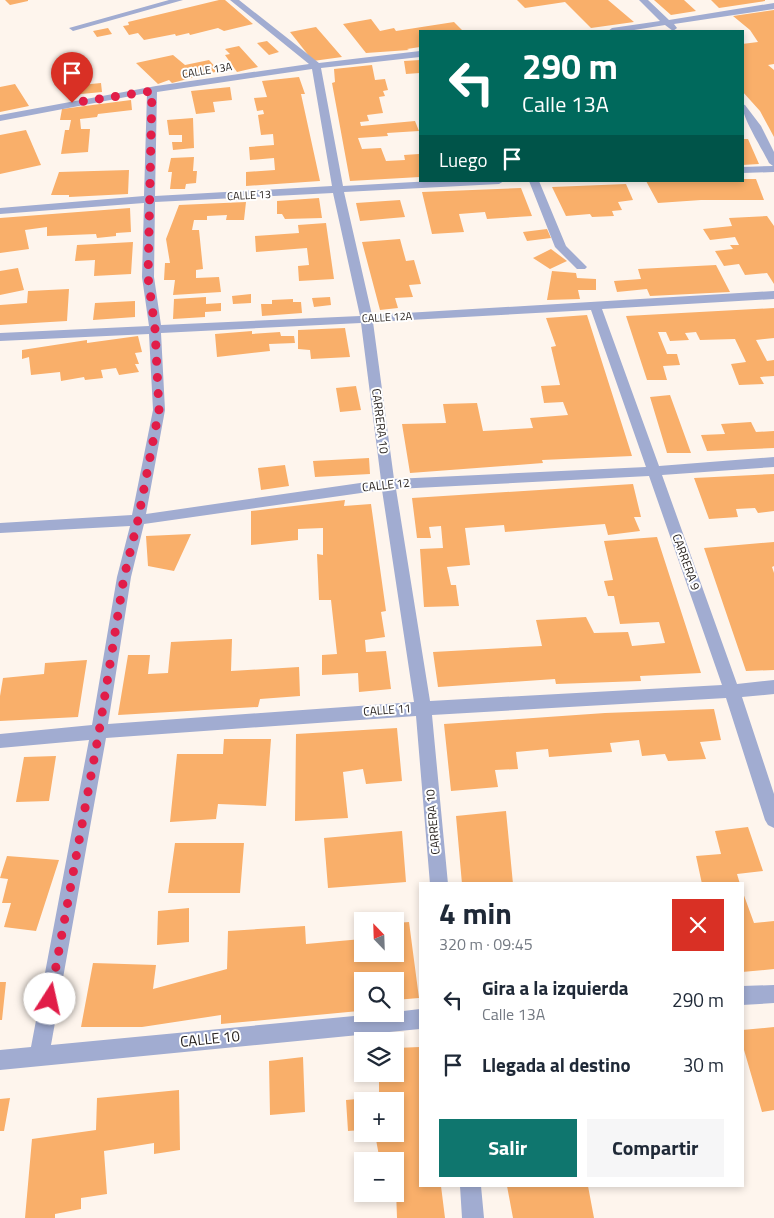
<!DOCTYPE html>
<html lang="es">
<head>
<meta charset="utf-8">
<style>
	:root { --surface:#fff; --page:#f6f6f7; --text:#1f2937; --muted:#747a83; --accent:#0f766e }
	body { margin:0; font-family:"Titillium Web",sans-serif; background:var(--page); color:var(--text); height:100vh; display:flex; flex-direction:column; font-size:19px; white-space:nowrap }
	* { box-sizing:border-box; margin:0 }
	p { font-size:16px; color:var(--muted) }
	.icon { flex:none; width:28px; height:28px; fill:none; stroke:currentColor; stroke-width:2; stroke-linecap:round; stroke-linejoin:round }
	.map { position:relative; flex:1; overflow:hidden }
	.side { position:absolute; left:419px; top:882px; width:325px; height:305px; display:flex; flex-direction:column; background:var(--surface); border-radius:0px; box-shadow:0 2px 8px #0003 }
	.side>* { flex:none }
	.banner { position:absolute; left:419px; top:30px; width:325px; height:152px; border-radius:0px; box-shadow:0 2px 8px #0003; background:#00695c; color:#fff; overflow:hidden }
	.needle { width:32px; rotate:337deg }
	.buttons { position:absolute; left:354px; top:912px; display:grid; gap:10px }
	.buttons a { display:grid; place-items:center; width:50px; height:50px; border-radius:0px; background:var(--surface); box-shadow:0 2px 8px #0003; font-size:25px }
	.pin { position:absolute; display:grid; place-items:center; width:42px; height:42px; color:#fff; margin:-51px -21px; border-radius:50% 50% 50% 0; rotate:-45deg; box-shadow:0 0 5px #0007 }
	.pin .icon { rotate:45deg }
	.me { position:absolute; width:55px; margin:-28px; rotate:10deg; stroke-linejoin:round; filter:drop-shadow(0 0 4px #0008) }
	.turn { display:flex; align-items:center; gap:18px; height:105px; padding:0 20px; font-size:22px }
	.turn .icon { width:65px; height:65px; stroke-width:2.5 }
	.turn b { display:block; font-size:35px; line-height:42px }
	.then { display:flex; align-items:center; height:48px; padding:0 20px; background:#0003; gap:10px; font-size:19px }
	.round { display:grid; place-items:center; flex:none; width:52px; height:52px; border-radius:0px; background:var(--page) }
	.overview { display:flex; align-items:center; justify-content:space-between; height:85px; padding:0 20px }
	h1 { font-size:30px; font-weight:700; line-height:38px }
	.primary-button { display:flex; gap:10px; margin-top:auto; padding:10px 20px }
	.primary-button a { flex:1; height:58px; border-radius:0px; background:var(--accent); color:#fff; font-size:20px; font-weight:700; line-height:58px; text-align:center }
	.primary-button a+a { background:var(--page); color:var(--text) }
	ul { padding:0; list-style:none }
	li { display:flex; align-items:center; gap:15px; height:65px; padding:0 20px }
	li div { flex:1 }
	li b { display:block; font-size:19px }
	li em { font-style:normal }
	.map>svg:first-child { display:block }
	.building { fill:#f9af6a }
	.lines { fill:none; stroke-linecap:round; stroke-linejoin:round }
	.minor { fill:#a1acd1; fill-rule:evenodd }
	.route { stroke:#e11d48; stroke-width:9; stroke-dasharray:0 16.2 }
	.labels { text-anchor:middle; stroke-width:4; stroke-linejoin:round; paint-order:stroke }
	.far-street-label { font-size:11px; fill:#251f1b; stroke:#fff }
	.street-label { font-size:12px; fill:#251f1b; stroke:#fff }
	.near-street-label { font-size:15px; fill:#251f1b; stroke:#fff }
</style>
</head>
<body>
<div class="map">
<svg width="774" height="1218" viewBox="0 0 774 1218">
	<rect width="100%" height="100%" fill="#fef5ed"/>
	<path class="building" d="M5 0H28V1L10 5Z
		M219 0H225L253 24 224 31 218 28 190 35 189 33 176 36 175 34 144 40 138 33 129 35 123 26 129 25 128 22Z
		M517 0H608L634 22 591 28 565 2 525 8Z
		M654 0H684L696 11 671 15Z
		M711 0H765V1L719 8Z
		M774 10V64L768 65 774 70V137L760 111 742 91V44L758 42 750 30 733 16Z
		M371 19 380 31 394 28 396 31 454 22 463 31H420V47L407 49 409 50 366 53 343 24Z
		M316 27 342 57 313 61 290 32Z
		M108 28 112 34 97 37 93 31Z
		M267 41 279 52 269 55 257 43Z
		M239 46 258 67 237 72 225 55 230 54 225 49Z
		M173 55 185 65 209 60 219 71 172 83 169 80 158 84 136 63Z
		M420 60V73L406 74 404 61Z
		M372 65 375 80 385 79 388 90 383 91 385 96 379 97 383 113 367 115 369 121 360 122 361 126 415 121 419 131 387 133 388 136 358 138 362 149 381 148 386 161 405 160 404 155 419 154 420 177 350 181 332 83 335 82 334 69Z
		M299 77 305 94H301L320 181 246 186V172L275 170 274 158 250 160 249 147 274 145 273 134 261 135 258 115 264 114 263 110 257 111 254 98 267 97 262 81Z
		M101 83 102 92 71 95V86Z
		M15 84 29 106 0 112V87Z
		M230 87 232 100 213 102 215 112 196 114 191 91Z
		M131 100 132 110 98 114 97 117 80 119 81 129H90L88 152 61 154 65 130H69L71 120H60L62 109Z
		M193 118 194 148 173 150 172 142H182V135H169L167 120Z
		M26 130 41 165 0 174V135Z
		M742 139H748L759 164 742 165Z
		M194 157 193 171H197L196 183 186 184 185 189H170L172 172H168L171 158Z
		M129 170 128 194 69 197V195H51L59 172Z
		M742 179H756L764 200H701L658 203 646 181H742Z
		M626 184 633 200 618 202 622 210 612 211 614 216 592 217 590 214 566 216 552 187Z
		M521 188 532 216 487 219 485 212 459 214 464 232 432 234 422 192Z
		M319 198 322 218 285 219 282 214H277V201Z
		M400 200 405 217 360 221 356 203Z
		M246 202 244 220H226L227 215 207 216V220H194L192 230H199L203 269 196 270V278L219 277 221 292 173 295 175 280H164L165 263H170L166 239 179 205Z
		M130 208 131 232 116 233V236L97 238 96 234 47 236V227L25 230 29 249 0 253V218Z
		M767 216 774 226V284L767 273 745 275 739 264 724 266 715 251 733 249 730 245H739L735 237 710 240 703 229 732 226 729 218Z
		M326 223 334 279 299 281 298 266 309 265 307 248 256 252 255 236 299 233 298 225Z
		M547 229 551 238 527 241 523 232Z
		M400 239 406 261 414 260 421 284 409 285 413 297 395 298 398 308 380 310 362 242Z
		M133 242 131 274 94 276 95 260 75 261 77 245Z
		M551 249 567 261 550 269 533 258Z
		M716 265 730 292 650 296 647 289 617 292 614 281 641 279 638 269Z
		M18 268 24 290 0 295V271Z
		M552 271 576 273 577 278 596 279V290H578L580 299 547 300Z
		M69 289 67 321 0 325V305L27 303 28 291Z
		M251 294V303L233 304 232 296Z
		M206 297V304L221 303V311L205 312V317L173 319 174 299Z
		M330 297 331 305 314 307 312 298Z
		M293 299V302H301L302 313 262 316 261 304H272V300Z
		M135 301V317L93 320 95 303Z
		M774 308V338L756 340 767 361 774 360V376L760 377 764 384 739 385 731 364 746 362 735 339 700 340 696 332 685 333 689 340 670 341 666 332H658L667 354H677L680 365 663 366 667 380H647L626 316Z
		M587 315 632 456 542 460 543 463 410 473 402 424 446 423 443 404 477 403 483 431 533 428 530 418 568 415 563 402 544 403 541 386 560 385 551 347 556 346 546 318Z
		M345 328 350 357 311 359 310 350 298 349V330Z
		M252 331V334L280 332 281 336H294L295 343 269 344 270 351 217 357 215 334Z
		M138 336 142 352 135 353 139 364H135L139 372 119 375 116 368 101 370 103 378 85 380 84 377 61 381 60 372 31 375 29 357 22 359V350L87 340V343Z
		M356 386 361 410 340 412 336 388Z
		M670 395 691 453H667L650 397Z
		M751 422 756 432 774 431V448L707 451 701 435 725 434 721 424Z
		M369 458 370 474 315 477 313 461Z
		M285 465 289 486 261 490 258 468Z
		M774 474V511L758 513 755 508 736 509 738 517 709 519 694 478Z
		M633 484 641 517H634L640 531 608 535 605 524 505 532 504 525 465 528 470 565 447 567 451 585H456L459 606 424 607 420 549 443 548 441 526 429 527 431 538H417L412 498Z
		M345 500 344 506 371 504 386 611 381 612 385 637 365 640 366 652 386 651 391 689 359 692 358 673 322 675V655L337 654 331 600H319L317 554 323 555V528L298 529V540L251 545V511Z
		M191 534 174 571 148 566 146 536Z
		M657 537 701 673 640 676 641 681 556 684 555 679 438 687 433 652 542 646 536 620 586 617 594 633 628 632 632 646 665 643 659 622 620 624 614 596H608L604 581 613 580 604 541Z
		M774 542V566L772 567 774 573V670L746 671 704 548Z
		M232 639 231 671 299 667 300 696 260 699 258 707 118 715 128 655H150L148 674 168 673 171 642Z
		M87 660 78 717 0 721V696L3 678 44 674 45 663Z
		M714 709 721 740 700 742 706 759 668 761 665 754 642 756 639 740 610 743 612 752 549 757 548 749 516 752 518 769 495 770 498 787 451 791 444 724 605 713Z
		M397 728 402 781 366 784 363 769 343 772 348 818 295 821 296 734Z
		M224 739H271L266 806 218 804 216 819 170 822 177 754H223Z
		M56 756 49 801 16 802 24 757Z
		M506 811 513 884H462L456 816Z
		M748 827 763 871 737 874 740 884H702L696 856 721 854 715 831Z
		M402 831 406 882 328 888 324 838Z
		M175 843H244L240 893H168Z
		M7 856 59 860 36 931 4 927 11 903H2L8 879 0 878Z
		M742 890 754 923 774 921V969L742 972Z
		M189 908V942L157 945 158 911Z
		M409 922 419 998 395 1000V981H362V1002H359V1011L221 1024V1015L142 1027H81L93 963 156 965 153 989 227 969 228 931 305 926 306 944 362 939V954H395V923Z
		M0 982H6L2 1020H0Z
		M774 1027V1110L762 1112 742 1043V1030Z
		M420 1047V1186H441L445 1218H397L395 1161H393L392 1154 379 1156 375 1134H395V1101H362V1130L348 1131 346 1100 379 1097V1074H395V1048Z
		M303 1057 305 1112 270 1115 269 1061Z
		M179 1090 180 1150 154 1154V1143L104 1151 107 1194 81 1198V1209L55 1214V1218H25L32 1139 96 1130 97 1098Z
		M10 1098 4 1131H0V1099Z
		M507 1186H588L594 1218H513Z"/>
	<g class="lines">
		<path class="minor" d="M169 0H183L73 31 69 28Z
			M230 0H239L319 63 420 51V57L321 68 343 186 432 181H504L499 184 344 192 372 315 774 291V299L602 309 659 466 774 457V467L662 475 737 684 774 680V694L742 697 774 794V828L768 825 765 820 726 698 432 715 448 884H430L416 716 106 738 51 1045 375 1014H395V1012L420 1009V1029L0 1070V1050L31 1047 89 740 0 748V734L92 725 117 577 130 526 0 533V523L132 515 153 410 149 334 0 341V333L149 326 142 277 144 203 0 214V208L144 196 147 93 0 121V115L156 86 309 64ZM312 69 332 186 155 196 157 92ZM333 193 360 316 161 325 154 277 155 202ZM591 310 646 467 394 479 373 322ZM361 323 381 480 146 514 165 410 161 333ZM649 476 722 685 430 701 396 489ZM382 490 414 702 108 724 131 577 144 524Z
			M639 0H648L669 20 774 3V9L674 24 677 28 673 31 665 25 628 31H608L612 28 660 21Z
			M742 104 745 105 761 126 774 152V172L742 173V167L773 166 769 163C762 148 742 118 742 104Z
			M529 181H539L566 246 587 267 585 269H577L555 247Z
			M774 985V1003L742 1005V986Z
			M460 1186H481L484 1218H462Z"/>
	</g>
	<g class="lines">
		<path class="route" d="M50 999 99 732 124 577 138 520 159 410 155 329 148 277 152 91 72 103"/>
	</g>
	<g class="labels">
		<g class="far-street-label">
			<text transform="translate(207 70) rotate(-9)" y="4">CALLE 13A</text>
			<text transform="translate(249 195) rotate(-3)" y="4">CALLE 13</text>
			<text transform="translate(387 317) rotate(-3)" y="4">CALLE 12A</text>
		</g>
		<g class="street-label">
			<text transform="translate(380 421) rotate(83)" y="4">CARRERA 10</text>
			<text transform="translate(386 485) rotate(-6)" y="4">CALLE 12</text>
			<text transform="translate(686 562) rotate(70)" y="4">CARRERA 9</text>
			<text transform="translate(387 710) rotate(-4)" y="4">CALLE 11</text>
			<text transform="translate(433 822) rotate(-95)" y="4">CARRERA 10</text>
		</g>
		<g class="near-street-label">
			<text transform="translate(210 1039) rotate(-6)" y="5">CALLE 10</text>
		</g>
	</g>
</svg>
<div class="buttons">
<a><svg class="needle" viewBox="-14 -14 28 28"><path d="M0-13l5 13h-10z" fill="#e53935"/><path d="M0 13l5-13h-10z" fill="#747a83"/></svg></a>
<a><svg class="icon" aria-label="search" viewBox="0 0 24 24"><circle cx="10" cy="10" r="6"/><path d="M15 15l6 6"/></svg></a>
<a><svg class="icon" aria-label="layers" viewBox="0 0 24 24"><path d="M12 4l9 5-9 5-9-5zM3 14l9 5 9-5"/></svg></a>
<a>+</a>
<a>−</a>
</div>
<div class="pin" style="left:72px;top:103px;background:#d93025"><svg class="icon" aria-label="arrive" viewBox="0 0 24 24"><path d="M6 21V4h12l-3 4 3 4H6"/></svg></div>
<svg class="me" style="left:50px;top:999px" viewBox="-20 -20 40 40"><circle r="19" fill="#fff"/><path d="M0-13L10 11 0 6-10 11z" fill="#e11d48"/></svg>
<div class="banner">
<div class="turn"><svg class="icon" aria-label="left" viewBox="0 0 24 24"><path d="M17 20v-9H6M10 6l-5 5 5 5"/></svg><div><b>290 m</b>Calle 13A</div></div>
<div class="then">Luego<svg class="icon" aria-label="arrive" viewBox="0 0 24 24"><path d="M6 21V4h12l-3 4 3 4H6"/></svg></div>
</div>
<section class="side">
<div class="overview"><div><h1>4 min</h1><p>320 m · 09:45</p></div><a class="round" style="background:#d93025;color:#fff"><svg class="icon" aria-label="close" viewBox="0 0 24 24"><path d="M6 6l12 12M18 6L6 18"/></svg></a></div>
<ul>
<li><svg class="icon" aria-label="left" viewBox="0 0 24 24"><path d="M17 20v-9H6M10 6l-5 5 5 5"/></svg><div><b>Gira a la izquierda</b><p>Calle 13A</p></div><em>290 m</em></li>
<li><svg class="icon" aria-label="arrive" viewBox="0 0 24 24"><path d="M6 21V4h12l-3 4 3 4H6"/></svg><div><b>Llegada al destino</b></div><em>30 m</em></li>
</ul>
<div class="primary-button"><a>Salir</a><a>Compartir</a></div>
</section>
</div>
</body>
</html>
